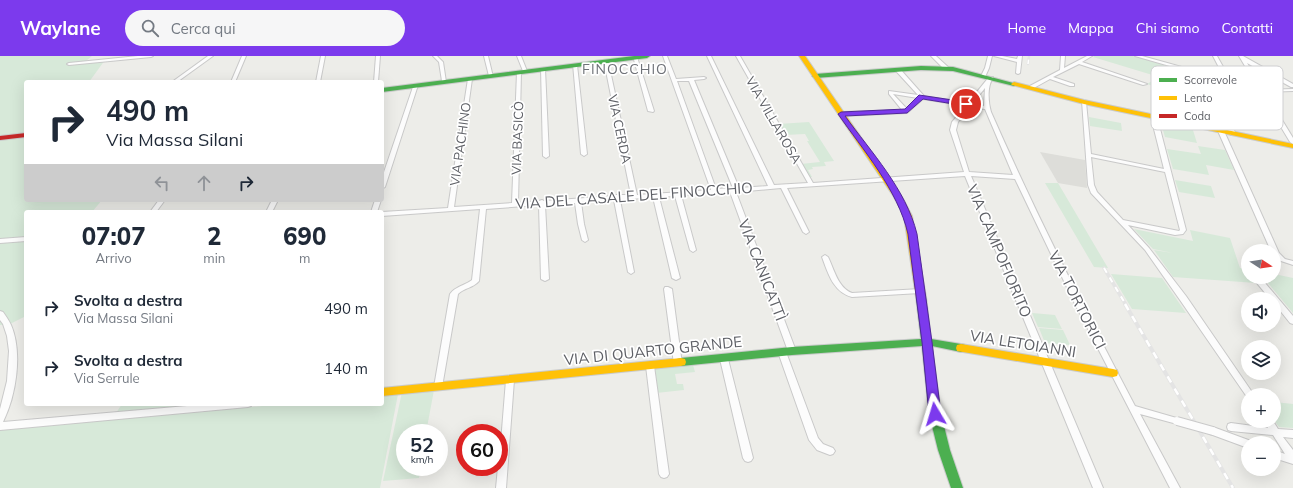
<!DOCTYPE html>
<html lang="it">
<head>
<meta charset="utf-8">
<style>
	:root { --surface:#fff; --page:#f6f6f7; --text:#1f2937; --muted:#747a83; --accent:#7c3aed }
	body { margin:0; font-family:Mulish,sans-serif; background:var(--page); color:var(--text); height:100vh; display:flex; flex-direction:column; font-size:15px; white-space:nowrap }
	* { box-sizing:border-box; margin:0 }
	p { font-size:13px; color:var(--muted) }
	.icon { flex:none; width:22px; height:22px; fill:none; stroke:currentColor; stroke-width:2; stroke-linecap:round; stroke-linejoin:round }
	.map { position:relative; flex:1; overflow:hidden }
	.panel { position:absolute; left:24px; top:154px; width:360px; height:196px; display:flex; flex-direction:column; background:var(--surface); border-radius:4px; box-shadow:0 4px 16px #0002 }
	.panel>* { flex:none }
	.banner { position:absolute; left:24px; top:24px; width:360px; height:122px; border-radius:4px; box-shadow:0 4px 16px #0002; background:#fff; color:var(--text); overflow:hidden }
	.needle { width:26px; rotate:102deg }
	.buttons { position:absolute; left:1241px; top:188px; display:grid; gap:8px }
	.buttons a { display:grid; place-items:center; width:40px; height:40px; border-radius:50%; background:var(--surface); box-shadow:0 4px 16px #0002; font-size:20px }
	.speed { position:absolute; left:396px; top:368px; display:flex; gap:8px; font-size:20px; font-weight:700; text-align:center }
	.speed>* { display:grid; place-content:center; width:52px; height:52px; border-radius:50%; background:var(--surface); box-shadow:0 4px 16px #0002; line-height:1 }
	.speed small { font-size:10px; font-weight:400 }
	.speed .limit { border:6px solid #d22; background:#fff; color:#111 }
	.pin { position:absolute; display:grid; place-items:center; width:34px; height:34px; color:#fff; margin:-17px; border:2px solid #fff; border-radius:50%; box-shadow:0 1px 4px #0007 }
	.me { position:absolute; width:44px; margin:-22px; rotate:353deg; stroke-linejoin:round; filter:drop-shadow(0 0 3px #0008) }
	.turn { display:flex; align-items:center; gap:14px; height:84px; padding:0 16px; font-size:18px }
	.turn .icon { width:52px; height:52px; stroke-width:2.5 }
	.turn b { display:block; font-size:28px; line-height:34px }
	.lanes { display:flex; align-items:center; height:38px; padding:0 16px; background:#0003; justify-content:center; gap:20px; direction:ltr }
	.lanes .off { opacity:.35 }
	.eta { display:flex; justify-content:space-evenly; align-items:center; height:68px; text-align:center }
	.eta b { font-size:24px; font-weight:800; line-height:28px }
	ul { padding:0; list-style:none }
	li { display:flex; align-items:center; gap:12px; height:60px; padding:0 16px }
	li div { flex:1 }
	li b { display:block; font-size:15px }
	li em { font-style:normal }
	header { display:flex; align-items:center; gap:24px; box-sizing:border-box; height:56px; padding:0 20px; background:var(--accent); color:#fff }
	header strong { font-size:19px }
	nav { display:flex; gap:22px; margin-inline-start:auto; font-size:14px }
	.search { width:280px; height:36px; background:var(--page); display:flex; align-items:center; gap:10px; box-sizing:border-box; padding:0 14px; border-radius:22px; color:var(--muted); font-size:15px }
	.map>svg:first-child { display:block }
	.industrial { fill:#ddddd9 }
	.green { fill:#d7e9d9 }
	.lines { fill:none; stroke-linecap:round; stroke-linejoin:round }
	.street-casing { stroke:#c9c9c9; stroke-width:2 }
	.fast-casing { stroke:#cacbcb; stroke-width:2 }
	.slow-casing { stroke:#cacbcb; stroke-width:2 }
	.jam-casing { stroke:#cacbcb; stroke-width:2 }
	.street { fill:#fcfcfc; fill-rule:evenodd }
	.fast { fill:#4caf50; fill-rule:evenodd }
	.slow { fill:#ffc107; fill-rule:evenodd }
	.jam { fill:#c62828; fill-rule:evenodd }
	.rail-far2-casing { stroke:#e4e4e4; stroke-width:2.5 }
	.rail-far1-casing { stroke:#e4e4e4; stroke-width:3.5 }
	.rail-casing { stroke:#e4e4e4; stroke-width:4 }
	.rail-far2 { stroke:#fff; stroke-width:1.5; stroke-dasharray:4.5; stroke-linecap:butt }
	.rail-far1 { stroke:#fff; stroke-width:2; stroke-dasharray:5.5; stroke-linecap:butt }
	.rail { stroke:#fff; stroke-width:2.5; stroke-dasharray:7; stroke-linecap:butt }
	.street-bridge-casing { stroke:#c9c9c9; stroke-width:10; stroke-linecap:butt }
	.street-bridge { stroke:#fcfcfc; stroke-width:8 }
	.route { fill:#7c3aed; stroke:#51269a }
	.labels { text-anchor:middle; stroke-width:3.5; stroke-linejoin:round; paint-order:stroke }
	.far-street-label { font-size:13px; fill:#5e6066; stroke:#fff }
	.far-quarter-label { font-size:14px; letter-spacing:1px; fill:#6f7278; stroke:#fff }
	.street-label { font-size:15px; fill:#5e6066; stroke:#fff }
	.key { fill:#fff; stroke:#cfcfd1; stroke-width:1 }
	.key-label { font-size:11px; fill:#5e6066 }
</style>
</head>
<body>
<header>
<strong>Waylane</strong>
<div class="search"><svg class="icon" aria-label="search" viewBox="0 0 24 24"><circle cx="10" cy="10" r="6"/><path d="M15 15l6 6"/></svg>Cerca qui</div>
<nav><a>Home</a><a>Mappa</a><a>Chi siamo</a><a>Contatti</a></nav>
</header>
<div class="map">
<svg width="1293" height="432" viewBox="0 0 1293 432">
	<rect width="100%" height="100%" fill="#edede9"/>
	<path class="industrial" d="M1040 96 1085 104 1087 132 1058 127Z"/>
	<path class="green" d="M0 0H92L86 5 105 4 89 26H26V144H102L92 156H26V260L8 269H0Z
		M1094 0H1133L1249 34H1207L1189 22 1174 18 1166 23 1174 25 1190 36H1173L1147 28 1159 21 1093 1Z
		M1089 61 1121 67 1122 75 1090 70Z
		M1160 64 1192 71 1197 87 1165 81Z
		M809 66 834 105 824 106 826 110 812 111 813 113 808 114 812 121H809L801 108 820 106 807 85H809L805 78 785 79 778 68Z
		M1198 90 1225 94 1234 114 1206 109 1209 119 1173 113 1167 93 1201 98Z
		M1175 124 1211 130 1215 142 1179 136Z
		M1045 127H1058L1108 212 1094 211Z
		M1134 173 1193 185 1190 174 1230 182 1240 212H1243L1248 218V221H1251L1256 227 1173 221 1154 194 1173 197 1153 193Z
		M1111 218 1162 222 1186 257 1132 253Z
		M1274 218 1293 222V257L1263 221H1274Z
		M1032 257 1055 259 1062 273 1038 271Z
		M1039 272 1063 274 1070 289 1045 287Z
		M693 309 695 316 675 318 677 328H683L684 334 656 337 652 313Z
		M434 334 426 377H405V411H421L419 422 383 425 402 336Z
		M398 338 380 432H0V375L1 374 284 348H382V339Z
		M1274 346 1293 348V372L1279 371 1274 364Z
		M122 348H212L116 357Z"/>
	<g class="lines">
		<defs>
			<path id="street" d="M138 0H153L151 1 69 9 67 8 69 7Z
				M208 0H213L177 26H172Z
				M242 0H246L235 26H231Z
				M321 0H325L320 26H316Z
				M376 0H380L378 26H374Z
				M433 0H437L443 6 446 26 442 25 439 6Z
				M484 0H488L493 21 489 20Z
				M517 0H521L527 15V16L523 15Z
				M633 0 637 1 654 55 653 56 648 55Z
				M663 0H667L676 23 704 21 706 22 704 23 694 24 739 132 768 130 707 0H711L774 129 808 127 736 0H740L813 127 964 116 950 74 952 66 966 50 923 43 907 57 841 60 838 58 841 56 902 54 889 38V35L918 39 896 15V13H900L924 40 968 47 989 21H993V22C987 30 988 46 991 56 1035 156 1084 253 1135 350L1180 363 1181 365 1180 367 1177 368 1140 358 1180 432H1170L1074 246 1015 123 971 120 1103 432H1093L965 120 787 132 809 176 806 178 803 176 781 132 736 136 796 295 795 297H789L788 295 730 136 681 139 696 194 693 196 690 194 675 140 659 141 680 222 676 224 672 222 653 141 620 144 634 216 631 218 628 216 614 144 581 146 584 168 588 184 585 186 582 184 578 168 575 147 545 149 549 223 545 225 541 223 539 149 486 153 479 225C473 232 464 232 458 238L442 331 441 333 438 334 435 333 434 331 450 238C456 230 464 230 472 224L480 153 382 160V156L448 152 468 23 470 22 472 23 454 151 512 147 517 16 519 15 521 16 518 147 539 145 542 144 544 145 613 140 616 139H631L604 5 606 4 608 5 637 139 711 134ZM677 25H689L733 132 716 133ZM985 32 984 50 972 48ZM893 38 918 42 907 53ZM970 51 985 53 1013 119 969 116 956 74 958 66Z
				M931 0H936L948 11V13H944Z
				M988 0H992L989 12 985 21H981V20L985 12Z
				M994 0H1002L1017 3 1018 0H1022L1020 17 1018 18 1016 17 1017 6Z
				M1061 0H1065L1064 12 1087 0H1092L1082 6 1147 28 1143 29 1079 8 1053 21 1074 28V30H1070L1050 23 1032 33H1028V31L1060 14Z
				M1135 0H1142L1225 23 1213 0H1217L1231 25 1258 32 1239 0H1243L1293 28V31H1291L1247 7 1264 34 1293 33V35L1265 36 1293 82V88L1290 86 1260 36Z
				M573 8 577 9 587 98 584 100 581 98Z
				M541 12 545 13 549 100 546 102 543 100Z
				M414 28 418 29 385 131 382 133V122Z
				M1211 36 1215 37 1236 78 1235 79H1231L1230 78 1211 37Z
				M1161 37H1173L1175 38 1173 39 1164 40 1169 47 1170 52 1182 66 1181 67H1177L1165 52V47L1160 40Z
				M1082 45 1086 46 1091 98 1164 113 1151 61 1154 59 1157 61 1186 174 1183 178 1175 179 1128 169 1149 192 1186 240 1254 339H1248V342L1247 341 1180 244 1145 194 1091 137 1088 129ZM1091 101 1165 116 1180 174 1179 175 1123 164 1097 136 1094 129Z
				M1221 73 1224 75 1279 197 1285 203 1293 205V209L1281 205 1274 200V195H1271L1218 75Z
				M159 144H165L156 156H150Z
				M272 144H278L272 156H266Z
				M375 144H381L377 156H371Z
				M26 181V185L0 187V183Z
				M825 199 828 201C834 213 838 232 852 237L920 233 924 235 920 237 852 241C833 236 828 217 822 201Z
				M1252 221H1260L1293 260V268L1290 267 1274 247V243H1270Z
				M665 231H668L672 233 682 308 681 310H675L674 308 664 233Z
				M0 255 3 256C6 260 9 265 11 269 23 297 16 340 3 366L210 348H252L251 350 248 351 0 374V353L7 325 9 295 7 280 3 268 0 264Z
				M782 293 785 294 786 296 818 382 823 388 833 392 835 395 833 398 830 399 817 394 809 384 778 296 779 294Z
				M724 300 727 301 728 303 753 402 751 405 748 406 745 405 743 402 720 303 721 301Z
				M650 307 653 308 654 310 669 418 667 421 664 422 661 421 659 418 646 310 647 308Z
				M510 321 513 322 514 324 506 432H496L498 411H499L506 324 507 322Z
				M1264 365H1273L1278 373 1293 374V382L1283 381 1293 394V408L1274 402V394L1285 398 1273 379 1231 375 1228 374 1227 371 1228 368 1231 367 1268 372Z
				M1213 371 1251 385 1252 387H1248V392L1210 378 1209 375 1210 372Z"/>
			<path id="fast" d="M634 0H650L647 2 382 36V32Z
				M921 10 953 11 1017 28 1014 30 953 15 921 14 815 22 812 20 815 18Z
				M921 238 926 241 931 283 961 288 965 289 966 292 965 295 961 296 932 290 941 358 950 394 963 432H951L938 394 929 358 922 290 792 299 681 310 677 309 676 306 677 303 681 302 792 291 921 283 916 241Z"/>
			<path id="slow" d="M799 0H805L902 141 912 160 926 241 924 243 921 244 916 241 904 160 894 141Z
				M1014 26 1084 44 1293 88V92L1084 48 1012 29 1011 28Z
				M961 288 1113 313 1117 314 1118 317 1117 320 1113 321 957 295 956 292 957 289Z
				M681 302 685 303 686 306 685 309 681 310 382 340V332Z"/>
			<path id="jam" d="M26 77V81L0 84V80Z"/>
		</defs>
		<use href="#street" class="street-casing"/>
		<use href="#fast" class="fast-casing"/>
		<use href="#slow" class="slow-casing"/>
		<use href="#jam" class="jam-casing"/>
		<use href="#street" class="street"/>
		<use href="#fast" class="fast"/>
		<use href="#slow" class="slow"/>
		<use href="#jam" class="jam"/>
		<defs>
			<path id="rail-far2" d="M1028 8 1029 0"/>
			<path id="rail-far1" d="M1104 212 1126 249"/>
			<path id="rail" d="M1125 248 1233 432"/>
		</defs>
		<use href="#rail-far2" class="rail-far2-casing"/>
		<use href="#rail-far1" class="rail-far1-casing"/>
		<use href="#rail" class="rail-casing"/>
		<use href="#rail-far2" class="rail-far2"/>
		<use href="#rail-far1" class="rail-far1"/>
		<use href="#rail" class="rail"/>
		<defs>
			<path id="street-bridge" d="M1177 365 1213 375"/>
		</defs>
		<use href="#street-bridge" class="street-bridge-casing"/>
		<use href="#street-bridge" class="street-bridge"/>
	</g>
	<path class="route" d="M919 39 966 46 969 48 966 50 923 43 907 57 845 60C871 96 906 133 917 178L932 286 941 358 939 361 935 362 931 361 929 358 922 286 908 178C898 134 863 94 838 58L841 56 905 53Z"/>
	<g class="labels">
		<g class="far-street-label">
			<text transform="translate(774 64) rotate(60)" y="5">VIA VILLAROSA</text>
			<text transform="translate(620 73) rotate(78)" y="5">VIA CERDA</text>
			<text transform="translate(517 82) rotate(-88)" y="5">VIA BASICÒ</text>
			<text transform="translate(460 88) rotate(-82)" y="5">VIA PACHINO</text>
		</g>
		<g class="far-quarter-label">
			<text x="625" y="18">FINOCCHIO</text>
		</g>
		<g class="street-label">
			<text transform="translate(634 140) rotate(-4)" y="5">VIA DEL CASALE DEL FINOCCHIO</text>
			<text transform="translate(999 195) rotate(67)" y="5">VIA CAMPOFIORITO</text>
			<text transform="translate(762 214) rotate(69)" y="5">VIA CANICATTÌ</text>
			<text transform="translate(1077 244) rotate(63)" y="5">VIA TORTORICI</text>
			<text transform="translate(1023 288) rotate(9)" y="5">VIA LETOIANNI</text>
			<text transform="translate(653 295) rotate(-6)" y="5">VIA DI QUARTO GRANDE</text>
		</g>
	</g>
	<rect x="1151" y="10" width="132" height="64" rx="6" class="key"/>
	<rect x="1159" y="22" width="18" height="4" fill="#4caf50"/>
	<rect x="1159" y="40" width="18" height="4" fill="#ffc107"/>
	<rect x="1159" y="58" width="18" height="4" fill="#c62828"/>
	<g class="key-label">
		<text x="1184" y="28">Scorrevole</text>
		<text x="1184" y="46">Lento</text>
		<text x="1184" y="64">Coda</text>
	</g>
</svg>
<div class="buttons">
<a><svg class="needle" viewBox="-14 -14 28 28"><path d="M0-13l5 13h-10z" fill="#e53935"/><path d="M0 13l5-13h-10z" fill="#747a83"/></svg></a>
<a><svg class="icon" aria-label="sound" viewBox="0 0 24 24"><path d="M4 9h4l5-4v14l-5-4H4zM17 9q2 3 0 6"/></svg></a>
<a><svg class="icon" aria-label="layers" viewBox="0 0 24 24"><path d="M12 4l9 5-9 5-9-5zM3 14l9 5 9-5"/></svg></a>
<a>+</a>
<a>−</a>
</div>
<div class="speed"><div>52<small>km/h</small></div><div class="limit">60</div></div>
<div class="pin" style="left:966px;top:48px;background:#d93025"><svg class="icon" aria-label="arrive" viewBox="0 0 24 24"><path d="M6 21V4h12l-3 4 3 4H6"/></svg></div>
<svg class="me" style="left:935px;top:358px" viewBox="-20 -20 40 40"><path d="M0-17L14 15 0 8-14 15z" fill="#7c3aed" stroke="#fff" stroke-width="4"/></svg>
<div class="banner">
<div class="turn"><svg class="icon" aria-label="right" viewBox="0 0 24 24"><path d="M7 20v-9h11M14 6l5 5-5 5"/></svg><div><b>490 m</b>Via Massa Silani</div></div>
<div class="lanes"><svg class="icon off" aria-label="left" viewBox="0 0 24 24"><path d="M17 20v-9H6M10 6l-5 5 5 5"/></svg><svg class="icon off" aria-label="ahead" viewBox="0 0 24 24"><path d="M12 20V5M6 11l6-6 6 6"/></svg><svg class="icon" aria-label="right" viewBox="0 0 24 24"><path d="M7 20v-9h11M14 6l5 5-5 5"/></svg></div>
</div>
<section class="panel">
<div class="eta">
<div><b>07:07</b><p>Arrivo</p></div>
<div><b>2</b><p>min</p></div>
<div><b>690</b><p>m</p></div>
</div>
<ul>
<li><svg class="icon" aria-label="right" viewBox="0 0 24 24"><path d="M7 20v-9h11M14 6l5 5-5 5"/></svg><div><b>Svolta a destra</b><p>Via Massa Silani</p></div><em>490 m</em></li>
<li><svg class="icon" aria-label="right" viewBox="0 0 24 24"><path d="M7 20v-9h11M14 6l5 5-5 5"/></svg><div><b>Svolta a destra</b><p>Via Serrule</p></div><em>140 m</em></li>
</ul>
</section>
</div>
</body>
</html>
